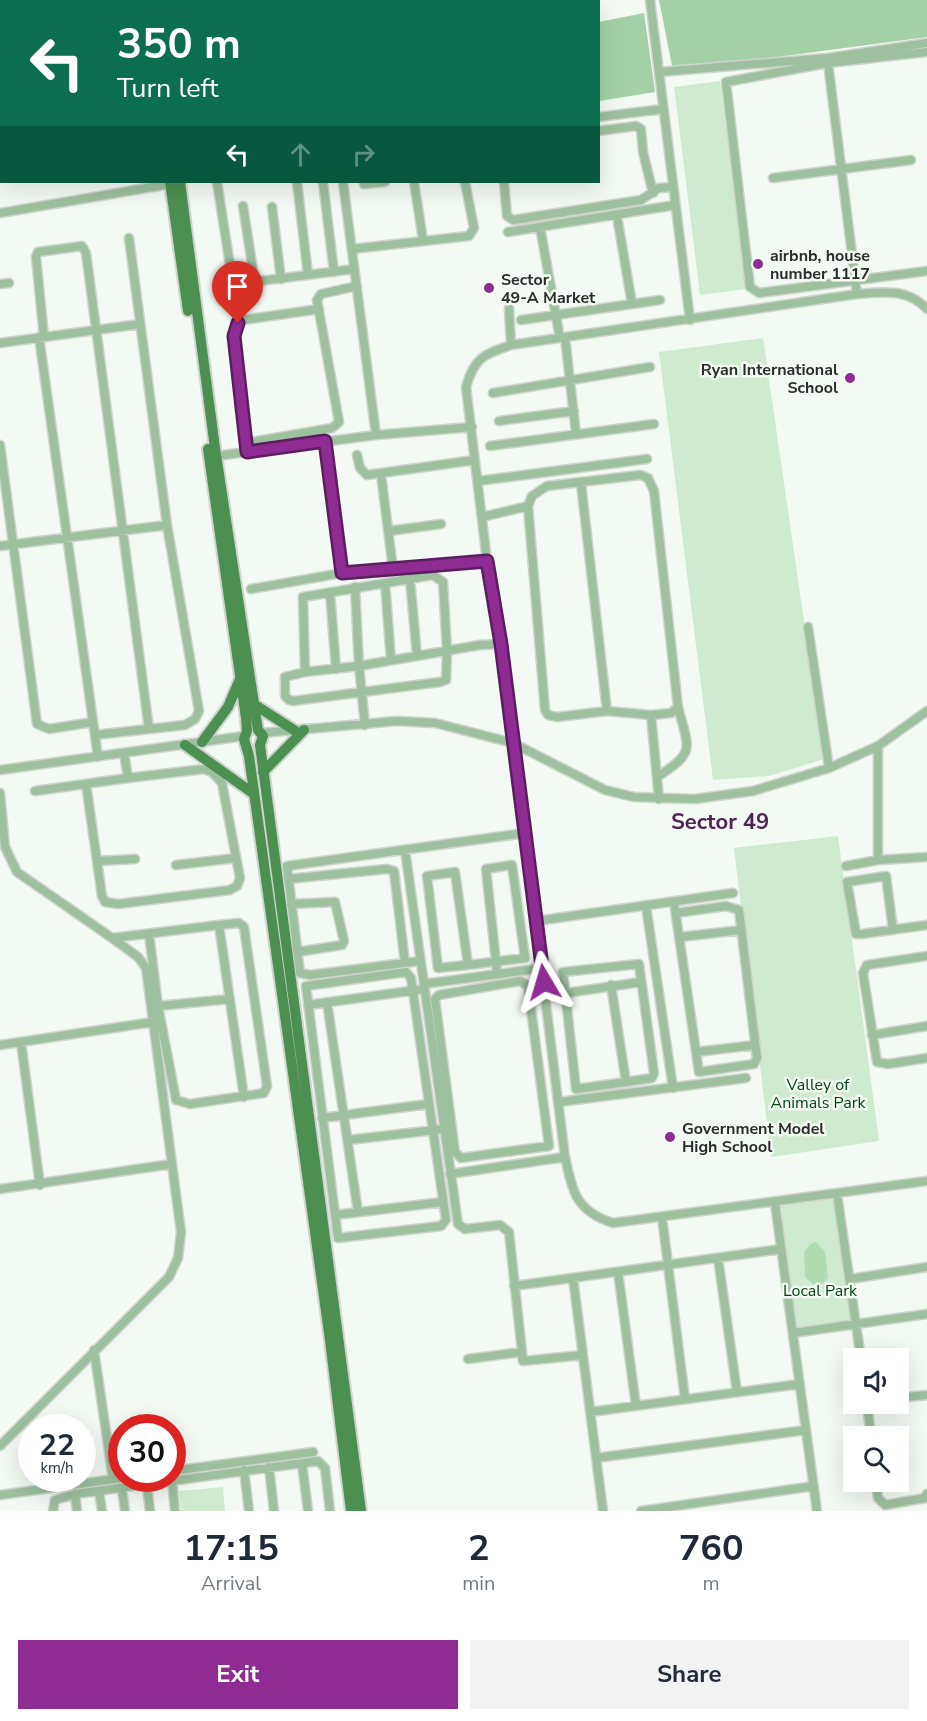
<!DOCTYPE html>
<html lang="en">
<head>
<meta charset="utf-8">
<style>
	:root { --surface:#fff; --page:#f2f2f3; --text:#1f2937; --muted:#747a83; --accent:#8e2c94 }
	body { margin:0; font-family:"Nunito Sans",sans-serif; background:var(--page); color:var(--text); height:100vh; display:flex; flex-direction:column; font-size:22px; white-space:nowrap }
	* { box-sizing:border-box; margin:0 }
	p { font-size:20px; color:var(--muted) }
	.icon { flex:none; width:33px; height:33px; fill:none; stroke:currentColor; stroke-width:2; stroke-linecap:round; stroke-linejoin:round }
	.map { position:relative; height:1511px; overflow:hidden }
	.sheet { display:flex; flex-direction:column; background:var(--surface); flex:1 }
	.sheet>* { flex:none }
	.hud { position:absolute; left:0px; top:0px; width:600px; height:183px; box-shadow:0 6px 24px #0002; background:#0b6e4f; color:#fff; overflow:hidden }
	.controls { position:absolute; left:843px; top:1348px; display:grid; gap:12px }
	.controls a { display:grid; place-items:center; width:66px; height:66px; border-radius:0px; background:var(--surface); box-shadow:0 6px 24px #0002; font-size:30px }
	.speed { position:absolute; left:18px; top:1414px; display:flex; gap:12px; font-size:30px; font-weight:700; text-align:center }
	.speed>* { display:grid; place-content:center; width:78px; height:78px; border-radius:50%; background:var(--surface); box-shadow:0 6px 24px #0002; line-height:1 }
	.speed small { font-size:15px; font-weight:400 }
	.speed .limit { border:9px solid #d22; background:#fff; color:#111 }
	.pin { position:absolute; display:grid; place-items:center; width:51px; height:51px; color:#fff; margin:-62px -26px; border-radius:50% 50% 50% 0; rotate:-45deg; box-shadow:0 0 6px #0007 }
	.pin .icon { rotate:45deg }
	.me { position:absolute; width:66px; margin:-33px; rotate:353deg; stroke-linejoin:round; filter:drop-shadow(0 0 4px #0008) }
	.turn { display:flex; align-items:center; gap:21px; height:126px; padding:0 18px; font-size:27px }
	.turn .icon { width:78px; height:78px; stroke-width:2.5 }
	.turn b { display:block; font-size:42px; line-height:51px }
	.lanes { display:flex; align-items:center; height:57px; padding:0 18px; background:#0003; justify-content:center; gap:30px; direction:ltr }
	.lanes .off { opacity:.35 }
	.eta { display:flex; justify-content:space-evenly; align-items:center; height:102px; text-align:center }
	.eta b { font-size:36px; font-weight:700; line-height:42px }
	.primary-button { display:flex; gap:12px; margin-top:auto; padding:12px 18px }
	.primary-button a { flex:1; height:69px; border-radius:0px; background:var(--accent); color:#fff; font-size:24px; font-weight:700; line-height:69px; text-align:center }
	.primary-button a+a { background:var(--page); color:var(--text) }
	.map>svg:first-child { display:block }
	.green { fill:#ceebcf }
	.forest { fill:#a3d1a5 }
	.water { fill:#afddb0 }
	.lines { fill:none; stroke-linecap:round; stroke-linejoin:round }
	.minor-casing { stroke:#cfd4cf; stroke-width:11 }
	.major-casing { stroke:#cfd4cf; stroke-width:14 }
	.highway-casing { stroke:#cfd4cf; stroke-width:15 }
	.minor { stroke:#9dc09e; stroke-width:8 }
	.major { stroke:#4b9051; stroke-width:10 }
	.highway { stroke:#277e33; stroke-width:12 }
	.route-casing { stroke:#5c1d60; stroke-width:15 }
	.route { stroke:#8e2c94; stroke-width:10 }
	.poi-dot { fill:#8e2c94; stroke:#f3f9f3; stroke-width:2 }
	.labels { text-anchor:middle; stroke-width:5; stroke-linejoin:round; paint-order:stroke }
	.poi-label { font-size:16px; font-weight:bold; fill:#2a2d2b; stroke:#f3f9f3; text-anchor:start }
	.park-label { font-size:16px; fill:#00460e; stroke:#f3f9f3 }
	.district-label { font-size:22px; font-weight:bold; fill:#522355; stroke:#f3f9f3 }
</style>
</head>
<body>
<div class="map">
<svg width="927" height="1511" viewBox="0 0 927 1511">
	<rect width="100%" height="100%" fill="#f3f9f3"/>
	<path class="green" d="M720 81 746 289 700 295 674 87Z
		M763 338 824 759 769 776 713 780 659 352Z
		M838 836 879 1141 771 1157 734 848Z
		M835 1198 852 1320 796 1327 781 1206Z
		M223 1487 225 1511H181L179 1491Z"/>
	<path class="forest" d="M659 0H927V37L673 71Z
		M644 13 655 92 599 101V22Z"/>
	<path class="water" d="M816 1242 825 1252 828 1278 822 1284H813L805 1277 804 1252 810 1244Z"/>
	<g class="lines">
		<defs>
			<path id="minor" d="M263 0 265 2
				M650 0 690 320
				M420 2 428 0
				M0 19H2
				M828 63 726 82 750 287 759 293 927 271
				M659 72 828 58 927 43
				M0 74 2 73
				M598 117 663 109
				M598 131 636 126 641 129 643 152 653 193
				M773 178 911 160
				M217 182 232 278 236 284 354 269
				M297 182 308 275
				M323 182 334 272
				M343 182 376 435
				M414 182 423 240
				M504 182 507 216 513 220 641 200 659 188 672 187
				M364 184 385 182
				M243 206 255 283
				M272 207 281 279
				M0 213 170 184
				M617 216 632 304
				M540 227 560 338
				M508 232 675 205
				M352 249 469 236 474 228 465 182
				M0 284 9 283
				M857 294 828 63 927 52
				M509 308 511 345
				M927 309C907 288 884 292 857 294L511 345C484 354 474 358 466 387L487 561 501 644 565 1157C573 1193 576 1211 613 1223L927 1181
				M521 320 660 300
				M39 337 98 757
				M44 337 36 257 38 252 82 246 86 253 149 729
				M565 337 576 434
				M0 343 140 324
				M493 393 650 367
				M499 421 574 411
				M325 442 342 573
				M246 443 332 428 339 422 317 300 321 294 357 286
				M0 445 37 724 49 729 93 722
				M490 446 654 424
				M247 449 234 336 238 323 243 320 319 309
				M224 455 376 435 472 427
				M357 455 360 468 367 475 475 460
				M381 474 393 569
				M640 475 648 478 654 491 678 707 671 713 651 715 607 711 557 717 548 715 545 710 528 506 532 496 547 486Z
				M478 481 647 459
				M581 483 607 711
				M482 517 528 506
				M389 531 441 524
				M0 546 167 525
				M410 579 417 656
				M385 583 391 660
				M355 587 359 666 480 645 501 644
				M251 589 342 573 487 561
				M330 592 336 669
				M808 627 829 768
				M305 672 285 677V696L289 700 293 701 440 682 446 680 447 651 443 582 433 575 303 597 305 672 359 666 365 725
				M651 715 659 799
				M262 733 397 721 435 723 513 743 605 790 634 797 695 799 753 791 829 768 878 746 927 711
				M95 735 185 725 195 719 199 711 167 525 129 238
				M878 746V860
				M0 770 244 736
				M657 777C696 752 689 750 678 707
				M86 784 102 896 105 902 118 904 230 890 237 886 240 878 222 783 212 772 204 769 128 778
				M35 791 128 778 124 753
				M0 793 5 847 17 872 112 938 138 957 146 968 181 1232 178 1258 169 1277 0 1446
				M405 850 458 1224 465 1229 500 1225 509 1232 523 1361 583 1355
				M98 861 135 859
				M176 865 236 858
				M846 866 878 860 927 857
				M288 879 387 869 394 871 405 963
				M674 902 699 1072 754 1064 757 1058 739 910 726 906 676 913
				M291 904 335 902 344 941 342 945 297 952
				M646 906 673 1088
				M536 921 733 893
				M893 930 886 876 847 882 856 934H862L927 925
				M149 934 158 1006 176 1100 190 1104 264 1093 267 1086 244 927 239 923 219 925
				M680 937 741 930
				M112 938 219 925 244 1097
				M927 956 867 965 863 973 877 1062 888 1064 927 1058
				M420 961 310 975 300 973 287 866 525 833
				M468 965 438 968 427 876 455 872 468 965 525 958 512 865 486 869 496 962 497 974
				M406 972 411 978 446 1220 441 1226 338 1238 306 986Z
				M520 981 528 986 549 1146 461 1158 455 1152 435 999 439 995Z
				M424 984 542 968
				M611 985 626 1082 576 1089 563 972 639 964 654 1073 652 1078 626 1082
				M546 996 641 982
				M327 1002 358 1212
				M308 1005 424 989
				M158 1006 230 999
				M872 1035 927 1026
				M21 1042 40 1185
				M0 1045 153 1022
				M696 1052 755 1045
				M559 1102 746 1078
				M322 1118 428 1104
				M348 1140 444 1129
				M450 1174 565 1157
				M0 1189 172 1164
				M837 1194 861 1359
				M775 1203 817 1511
				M335 1215 443 1202
				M662 1217 685 1399
				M718 1258 737 1392
				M618 1272 636 1406
				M573 1278 603 1511
				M850 1279 927 1267
				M514 1286 781 1249
				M793 1333 927 1314
				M94 1350 113 1479
				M468 1359 522 1352
				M898 1398 927 1395
				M867 1404 871 1437
				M590 1412 800 1384
				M596 1458 806 1430
				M302 1463 308 1511
				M269 1467 274 1511
				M244 1470 249 1511
				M172 1471 313 1452
				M172 1479 175 1511
				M876 1482 878 1498 885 1505 925 1498 927 1494
				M147 1486 150 1511
				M122 1489 125 1511
				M99 1491 102 1511
				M75 1494 77 1511
				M0 1495 122 1478
				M53 1511 55 1500 75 1494 318 1461 325 1468 330 1511
				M641 1511 814 1486"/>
			<path id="major" d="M141 0V2
				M84 2 86 0
				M170 182 188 311
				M180 182 215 448 258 730 263 736 260 745 361 1511
				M208 449 246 718 247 731 244 739 249 756 330 1340 351 1511
				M255 705 294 730
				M202 742 228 707 240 679
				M185 745 254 794
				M263 772 304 730"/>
			<path id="highway" d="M148 2H154
				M175 2 186 0
				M249 2 257 0
				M0 26H2
				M0 44H2"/>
		</defs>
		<use href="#minor" class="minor-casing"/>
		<use href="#major" class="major-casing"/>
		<use href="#highway" class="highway-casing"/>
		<use href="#minor" class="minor"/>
		<use href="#major" class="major"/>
		<use href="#highway" class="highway"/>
	</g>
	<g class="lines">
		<defs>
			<path id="route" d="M238 323 234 336 247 452 325 441 342 573 487 561 501 644 544 982"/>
		</defs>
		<use href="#route" class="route-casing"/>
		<use href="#route" class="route"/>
	</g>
	<g class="poi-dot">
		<circle cx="758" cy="264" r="6"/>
		<circle cx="489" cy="288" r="6"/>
		<circle cx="850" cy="378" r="6"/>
		<circle cx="670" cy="1137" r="6"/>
	</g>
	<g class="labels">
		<g class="poi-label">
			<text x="770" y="261">airbnb, house<tspan x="770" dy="18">number 1117</tspan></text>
			<text x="501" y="285">Sector<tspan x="501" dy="18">49-A Market</tspan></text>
			<text x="838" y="375" text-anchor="end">Ryan International<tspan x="838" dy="18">School</tspan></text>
			<text x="682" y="1134">Government Model<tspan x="682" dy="18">High School</tspan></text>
		</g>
		<g class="park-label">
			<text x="818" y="1090">Valley of<tspan x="818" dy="18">Animals Park</tspan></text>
			<text x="820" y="1296">Local Park</text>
		</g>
		<g class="district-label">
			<text x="720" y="829">Sector 49</text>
		</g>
	</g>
</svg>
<div class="controls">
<a><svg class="icon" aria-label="sound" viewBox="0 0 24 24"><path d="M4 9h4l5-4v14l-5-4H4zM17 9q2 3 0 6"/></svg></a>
<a><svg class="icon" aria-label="search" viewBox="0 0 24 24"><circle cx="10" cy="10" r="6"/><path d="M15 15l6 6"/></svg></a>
</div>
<div class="speed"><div>22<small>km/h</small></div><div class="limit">30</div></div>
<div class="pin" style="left:238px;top:323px;background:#d93025"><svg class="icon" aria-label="arrive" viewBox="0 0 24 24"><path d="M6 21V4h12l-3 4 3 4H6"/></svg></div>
<svg class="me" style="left:544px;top:982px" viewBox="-20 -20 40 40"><path d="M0-17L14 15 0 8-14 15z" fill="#8e2c94" stroke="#fff" stroke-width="4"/></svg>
<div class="hud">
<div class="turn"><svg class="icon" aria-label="left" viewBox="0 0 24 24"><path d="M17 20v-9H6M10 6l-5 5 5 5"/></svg><div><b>350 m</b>Turn left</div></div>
<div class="lanes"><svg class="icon" aria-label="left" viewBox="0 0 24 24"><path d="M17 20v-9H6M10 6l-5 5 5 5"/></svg><svg class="icon off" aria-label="ahead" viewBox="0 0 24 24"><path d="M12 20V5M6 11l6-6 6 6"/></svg><svg class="icon off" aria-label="right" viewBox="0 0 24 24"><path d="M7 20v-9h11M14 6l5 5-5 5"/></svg></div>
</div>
</div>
<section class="sheet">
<div class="eta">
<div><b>17:15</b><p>Arrival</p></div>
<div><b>2</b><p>min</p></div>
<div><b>760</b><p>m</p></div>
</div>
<div class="primary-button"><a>Exit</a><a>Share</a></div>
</section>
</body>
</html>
